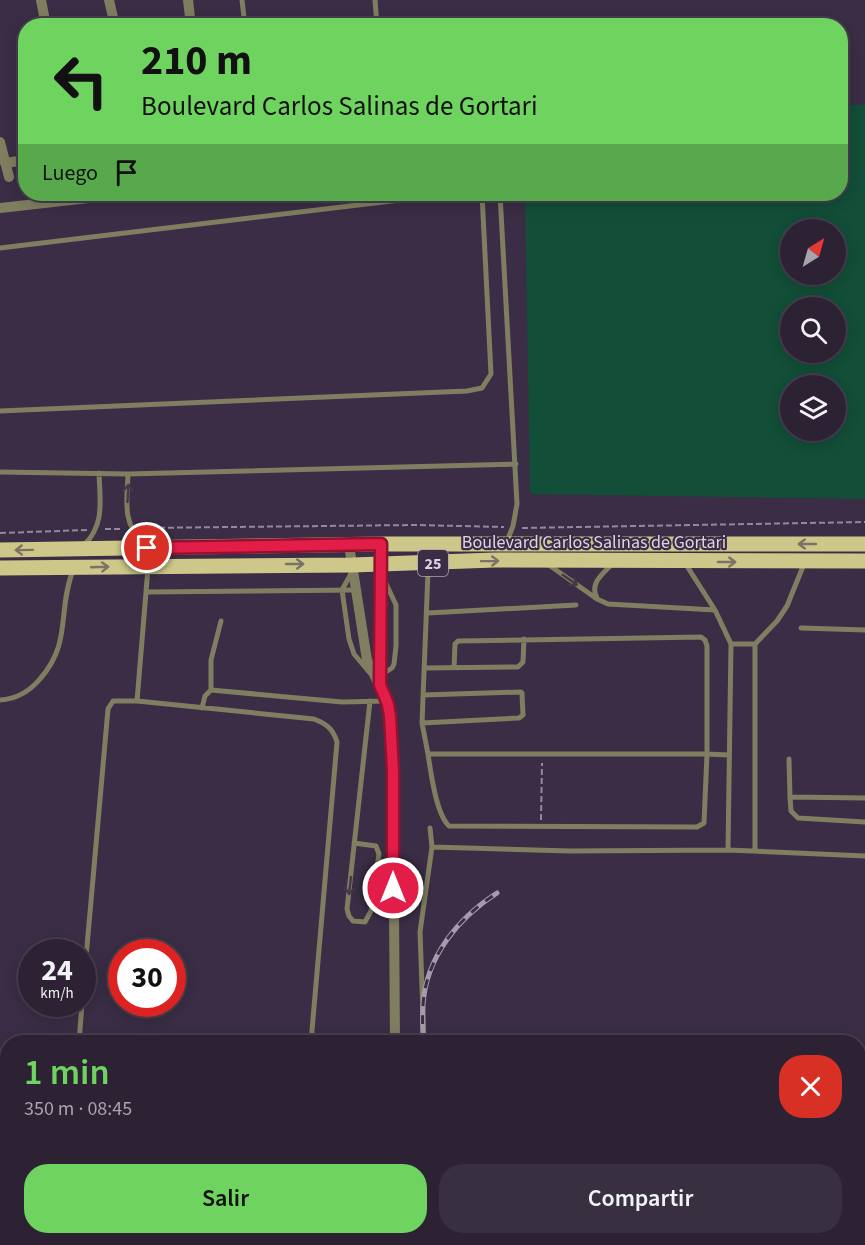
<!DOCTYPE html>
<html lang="es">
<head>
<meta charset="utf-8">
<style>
	:root { --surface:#2c2234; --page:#382f40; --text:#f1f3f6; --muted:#a6a4ac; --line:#483f4f; --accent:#6fd35f }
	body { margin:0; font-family:"Source Sans 3",sans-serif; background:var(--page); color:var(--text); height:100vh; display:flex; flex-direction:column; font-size:22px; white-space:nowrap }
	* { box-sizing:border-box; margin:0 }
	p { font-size:20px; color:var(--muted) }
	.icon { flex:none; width:33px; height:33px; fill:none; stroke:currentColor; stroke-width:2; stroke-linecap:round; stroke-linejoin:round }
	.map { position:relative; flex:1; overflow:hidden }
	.side { position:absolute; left:0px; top:1035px; width:866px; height:210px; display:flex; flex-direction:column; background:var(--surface); border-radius:24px 24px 0 0; box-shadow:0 3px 15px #0003,0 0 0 2px var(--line) }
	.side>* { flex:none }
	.banner { position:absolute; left:18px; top:18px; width:830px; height:183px; border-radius:24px; box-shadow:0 3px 15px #0003,0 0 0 2px var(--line); background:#6fd35f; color:#111; overflow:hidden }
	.needle { width:39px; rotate:37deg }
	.controls { position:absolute; left:780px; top:219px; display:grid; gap:12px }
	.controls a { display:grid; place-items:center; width:66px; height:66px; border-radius:50%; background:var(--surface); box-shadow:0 3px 15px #0003,0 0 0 2px var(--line); font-size:30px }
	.speed { position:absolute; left:18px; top:939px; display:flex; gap:12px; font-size:30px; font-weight:700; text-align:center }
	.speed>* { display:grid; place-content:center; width:78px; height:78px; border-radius:50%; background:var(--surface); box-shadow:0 3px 15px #0003,0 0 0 2px var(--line); line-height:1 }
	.speed small { font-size:15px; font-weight:400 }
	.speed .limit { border:9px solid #d22; background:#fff; color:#111 }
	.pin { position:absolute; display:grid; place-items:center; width:51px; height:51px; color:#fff; margin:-26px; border:3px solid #fff; border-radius:50%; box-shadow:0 2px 6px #0007 }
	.me { position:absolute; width:66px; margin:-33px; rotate:0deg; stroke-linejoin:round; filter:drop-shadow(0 0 4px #0008) }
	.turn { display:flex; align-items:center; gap:21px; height:126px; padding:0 24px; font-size:27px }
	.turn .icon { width:78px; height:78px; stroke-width:2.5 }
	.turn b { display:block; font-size:42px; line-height:51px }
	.then { display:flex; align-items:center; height:57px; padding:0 24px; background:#0003; gap:12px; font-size:22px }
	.round { display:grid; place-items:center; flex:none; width:63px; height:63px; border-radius:24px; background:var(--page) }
	.overview { display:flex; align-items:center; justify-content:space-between; height:102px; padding:0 24px }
	h1 { font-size:36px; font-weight:600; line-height:45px; color:var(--accent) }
	.cta { display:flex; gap:12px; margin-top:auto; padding:12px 24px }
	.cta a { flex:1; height:69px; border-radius:24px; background:var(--accent); color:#111; font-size:24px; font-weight:600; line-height:69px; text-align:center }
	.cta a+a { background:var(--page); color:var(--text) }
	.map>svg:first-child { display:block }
	.grass { fill:#124e38; fill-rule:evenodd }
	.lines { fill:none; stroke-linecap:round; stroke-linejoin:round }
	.path { stroke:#93899c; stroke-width:2; stroke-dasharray:6 3; stroke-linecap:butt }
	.lane { stroke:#807e60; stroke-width:5 }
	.street { stroke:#807e60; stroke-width:10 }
	.primary { stroke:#cdc889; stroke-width:15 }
	.rail-casing { stroke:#a49bad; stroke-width:5 }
	.rail { stroke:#3a2d45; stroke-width:3; stroke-dasharray:9; stroke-linecap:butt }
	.oneway { stroke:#443949 }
	.oneway2 { stroke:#7c7364 }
	.route-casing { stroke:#92132f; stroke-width:15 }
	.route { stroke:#e11d48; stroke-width:10 }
	.labels { text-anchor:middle; stroke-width:4.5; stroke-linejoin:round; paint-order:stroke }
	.shield { fill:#3a2d45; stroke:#aca3b4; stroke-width:1.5 }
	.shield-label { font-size:16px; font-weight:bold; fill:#ddd5e4 }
	.street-label { font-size:18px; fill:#ddd5e4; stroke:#3a2d45 }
</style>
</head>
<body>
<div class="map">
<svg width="865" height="1245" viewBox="0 0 865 1245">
	<rect width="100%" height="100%" fill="#3a2d45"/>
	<path class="grass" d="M865 104V499L530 494 525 194H840V106ZM790 230H836V274H790ZM790 308H836V352H790ZM790 386H836V430H790Z"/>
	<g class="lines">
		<path class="path" d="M141 528 415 525 504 527
			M522 528 865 522
			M105 529H123
			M0 533 87 530
			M541 820 542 763"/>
		<path class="lane" d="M242 0 245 26
			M375 0 377 26
			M500 194 517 504 513 526 507 541
			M0 248 400 200 481 194
			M0 411 467 391 482 388 491 374 482 194
			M0 472 128 474 516 464
			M128 474C127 503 122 521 143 544
			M84 545C105 525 100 500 99 473
			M685 563 715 610 731 644 728 850
			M549 565 597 599 608 604 715 610
			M148 568 137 701 314 719C327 724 333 729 337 742L311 1042
			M352 572 342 590 349 639 354 654 370 673
			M146 592 356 590
			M597 598C589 583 603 574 612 564
			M428 613 576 605
			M221 621 211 660V690L342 702 387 701
			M801 628 865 630
			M731 644H755
			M424 668 518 667 523 662 524 639
			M454 668 455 644 458 641 701 637 705 640 707 646V754L704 823 697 827 449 826C436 814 431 773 428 754H707L729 755
			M381 675 392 668 394 664 396 646V605L383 577
			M0 700C17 699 29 692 40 679 72 643 57 612 73 570
			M202 708 205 696 211 690
			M422 723 519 718 523 715 522 693 521 692 423 695
			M428 754 422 723 429 546
			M789 759 790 797
			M865 798 790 797 791 811 798 818 865 822
			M354 843 376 846 379 854 371 911 365 922 353 921 349 916 347 909 370 701
			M432 847 570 851 728 850 865 856
			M755 850V644L777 621 787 606 804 564
			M82 1003 108 709 113 701H137
			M79 1042 82 1004
			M424 1042 420 932 432 847 430 828
			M449 1238 451 1245
			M59 1245 60 1238
			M292 1245 293 1238"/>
		<path class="street" d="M41 0 46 26
			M109 0 115 26
			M188 0 191 26
			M0 142 9 177
			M5 163 26 160
			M0 208 124 194
			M349 545 367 660 387 701 390 716 393 771 395 1042
			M380 685 381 544
			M400 1238V1245
			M388 1245V1238"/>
		<path class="primary" d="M0 550 381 544H865
			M0 568 352 565 495 560 865 561"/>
		<defs>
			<path id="rail" d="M423 1042C423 1030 422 1018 423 1005 426 957 458 918 497 893
				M431 1238 432 1245"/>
		</defs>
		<use href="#rail" class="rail-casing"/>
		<use href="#rail" class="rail"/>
	</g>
	<defs><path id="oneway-shaft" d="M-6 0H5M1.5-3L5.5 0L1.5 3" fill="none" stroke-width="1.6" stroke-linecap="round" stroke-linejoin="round" transform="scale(1.5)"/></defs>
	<g class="oneway">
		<use href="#oneway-shaft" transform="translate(128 493) rotate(-87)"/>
		<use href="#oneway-shaft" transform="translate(570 580) rotate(35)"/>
		<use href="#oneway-shaft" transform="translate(350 886) rotate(96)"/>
	</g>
	<g class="oneway2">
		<use href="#oneway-shaft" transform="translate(807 544) rotate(-180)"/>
		<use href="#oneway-shaft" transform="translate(24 550) rotate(179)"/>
		<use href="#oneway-shaft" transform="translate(490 561) rotate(-1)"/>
		<use href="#oneway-shaft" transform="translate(727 562)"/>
		<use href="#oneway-shaft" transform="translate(295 564)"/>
		<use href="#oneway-shaft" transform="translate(100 567) rotate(-2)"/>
	</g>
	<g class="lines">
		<defs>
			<path id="route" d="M147 548 381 544 380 685 388 704 390 716 393 771V888"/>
		</defs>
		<use href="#route" class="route-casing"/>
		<use href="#route" class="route"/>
	</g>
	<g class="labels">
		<rect class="shield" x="418" y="550" width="30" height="26" rx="4.5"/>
		<g class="shield-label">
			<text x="433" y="569">25</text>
		</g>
		<g class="street-label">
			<text x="594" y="548">Boulevard Carlos Salinas de Gortari</text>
		</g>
	</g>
</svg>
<div class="controls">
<a><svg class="needle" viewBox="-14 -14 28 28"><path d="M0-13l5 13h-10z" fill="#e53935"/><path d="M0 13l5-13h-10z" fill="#a6a4ac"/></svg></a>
<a><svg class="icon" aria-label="search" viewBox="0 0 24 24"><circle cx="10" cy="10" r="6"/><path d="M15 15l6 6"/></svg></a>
<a><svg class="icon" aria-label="layers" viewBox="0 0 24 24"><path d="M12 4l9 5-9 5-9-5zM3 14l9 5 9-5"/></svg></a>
</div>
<div class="speed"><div>24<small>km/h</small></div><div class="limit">30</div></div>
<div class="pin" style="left:147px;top:548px;background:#d93025"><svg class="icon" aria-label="arrive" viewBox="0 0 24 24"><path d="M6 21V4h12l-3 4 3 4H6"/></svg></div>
<svg class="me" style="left:393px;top:888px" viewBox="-20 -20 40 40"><circle r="17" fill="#e11d48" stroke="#fff" stroke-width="3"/><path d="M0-11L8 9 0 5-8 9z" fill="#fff"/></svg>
<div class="banner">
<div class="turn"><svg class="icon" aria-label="left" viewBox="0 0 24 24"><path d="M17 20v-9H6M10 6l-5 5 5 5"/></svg><div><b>210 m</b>Boulevard Carlos Salinas de Gortari</div></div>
<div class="then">Luego<svg class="icon" aria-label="arrive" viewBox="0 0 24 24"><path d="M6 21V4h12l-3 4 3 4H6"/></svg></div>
</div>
<section class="side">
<div class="overview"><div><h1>1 min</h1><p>350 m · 08:45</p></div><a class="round" style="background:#d93025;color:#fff"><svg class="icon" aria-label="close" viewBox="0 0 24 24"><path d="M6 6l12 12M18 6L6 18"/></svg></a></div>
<div class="cta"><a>Salir</a><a>Compartir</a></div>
</section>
</div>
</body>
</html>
